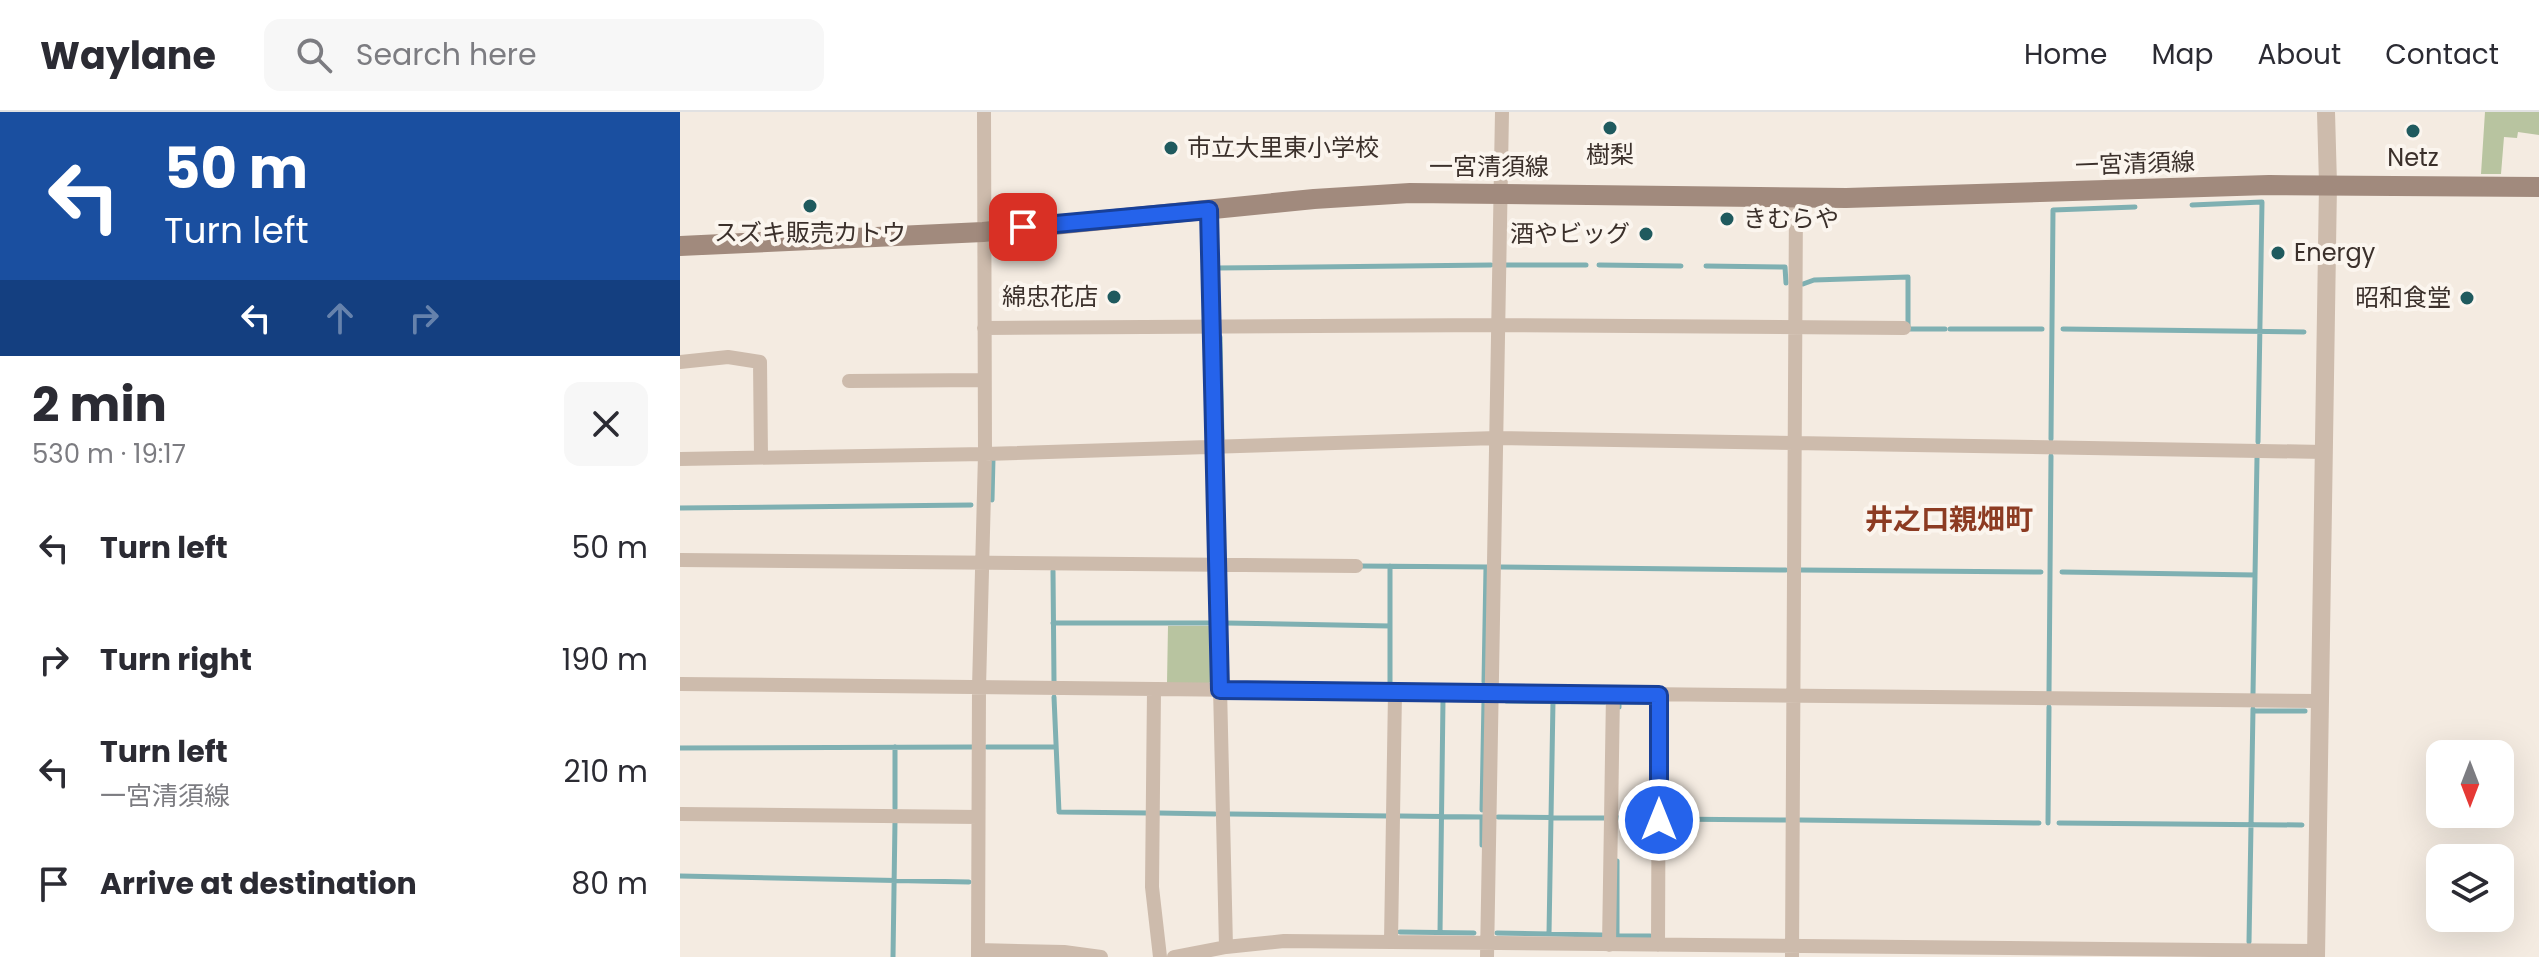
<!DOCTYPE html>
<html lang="en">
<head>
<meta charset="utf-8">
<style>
	:root { --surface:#fff; --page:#f7f7f7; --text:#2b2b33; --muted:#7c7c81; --line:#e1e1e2 }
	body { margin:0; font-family:Poppins,"Noto Sans JP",sans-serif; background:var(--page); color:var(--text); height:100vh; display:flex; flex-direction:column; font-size:30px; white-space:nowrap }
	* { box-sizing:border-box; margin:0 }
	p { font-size:26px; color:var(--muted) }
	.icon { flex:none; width:44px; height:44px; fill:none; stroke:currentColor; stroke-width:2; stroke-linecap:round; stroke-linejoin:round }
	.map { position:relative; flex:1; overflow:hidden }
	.side { display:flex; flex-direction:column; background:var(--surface); width:680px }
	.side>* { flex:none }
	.top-card { background:#1a4fa0; color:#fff; overflow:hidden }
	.needle { width:52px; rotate:180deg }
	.fabs { position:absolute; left:1746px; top:628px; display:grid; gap:16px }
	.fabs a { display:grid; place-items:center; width:88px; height:88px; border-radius:16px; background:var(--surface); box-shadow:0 8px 32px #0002; font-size:40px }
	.pin { position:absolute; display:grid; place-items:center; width:68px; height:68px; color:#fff; margin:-34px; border-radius:16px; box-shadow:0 4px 12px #0006 }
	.me { position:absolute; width:88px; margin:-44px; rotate:0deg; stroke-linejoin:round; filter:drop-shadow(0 0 6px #0008) }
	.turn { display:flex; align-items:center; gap:28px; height:168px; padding:0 32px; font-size:36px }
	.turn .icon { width:104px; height:104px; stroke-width:2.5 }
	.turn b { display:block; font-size:56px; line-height:68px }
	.lanes { display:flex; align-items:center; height:76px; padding:0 32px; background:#0003; justify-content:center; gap:40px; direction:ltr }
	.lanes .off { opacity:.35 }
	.round { display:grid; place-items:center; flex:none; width:84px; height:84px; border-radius:16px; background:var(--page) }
	.summary { display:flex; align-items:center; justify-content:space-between; height:136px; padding:0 32px }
	h1 { font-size:48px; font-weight:700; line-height:60px }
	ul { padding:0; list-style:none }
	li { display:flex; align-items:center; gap:24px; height:112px; padding:0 32px }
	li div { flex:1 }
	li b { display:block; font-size:30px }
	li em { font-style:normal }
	header { display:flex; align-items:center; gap:48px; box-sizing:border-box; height:112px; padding:0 40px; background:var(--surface); border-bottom:2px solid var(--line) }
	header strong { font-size:38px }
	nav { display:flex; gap:44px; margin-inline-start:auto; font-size:28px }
	.search { width:560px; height:72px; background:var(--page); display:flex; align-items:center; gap:20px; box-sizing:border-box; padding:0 28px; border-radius:16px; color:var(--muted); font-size:30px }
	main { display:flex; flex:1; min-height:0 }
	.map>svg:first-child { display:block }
	.green { fill:#b8c4a0 }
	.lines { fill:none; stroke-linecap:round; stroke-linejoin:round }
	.stream { stroke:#7fb0b2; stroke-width:5 }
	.minor { stroke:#cdbbac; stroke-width:14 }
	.tertiary { stroke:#cdbbac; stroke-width:18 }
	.secondary { stroke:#a18a7d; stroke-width:20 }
	.route-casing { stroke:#184099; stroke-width:20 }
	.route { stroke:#2563eb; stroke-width:14 }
	.poi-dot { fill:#1f5a5e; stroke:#fbf5ee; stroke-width:3 }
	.labels { text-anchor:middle; stroke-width:8; stroke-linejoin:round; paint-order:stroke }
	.poi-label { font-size:24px; fill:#3b302b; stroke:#fbf5ee; text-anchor:start }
	.street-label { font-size:24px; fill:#3b302b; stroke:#fbf5ee }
	.quarter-label { font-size:28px; font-weight:bold; fill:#8c3b22; stroke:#fbf5ee }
</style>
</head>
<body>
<header>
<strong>Waylane</strong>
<div class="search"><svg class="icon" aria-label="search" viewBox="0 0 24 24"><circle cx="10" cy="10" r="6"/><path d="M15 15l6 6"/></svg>Search here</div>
<nav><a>Home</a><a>Map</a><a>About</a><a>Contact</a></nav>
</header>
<main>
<section class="side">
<div class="top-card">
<div class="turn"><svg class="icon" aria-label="left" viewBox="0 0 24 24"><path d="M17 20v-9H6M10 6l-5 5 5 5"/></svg><div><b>50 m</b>Turn left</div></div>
<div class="lanes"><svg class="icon" aria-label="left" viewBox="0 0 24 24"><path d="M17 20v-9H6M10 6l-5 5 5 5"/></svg><svg class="icon off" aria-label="ahead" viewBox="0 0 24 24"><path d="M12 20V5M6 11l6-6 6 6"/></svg><svg class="icon off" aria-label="right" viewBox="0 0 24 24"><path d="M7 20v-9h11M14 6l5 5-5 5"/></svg></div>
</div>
<div class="summary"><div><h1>2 min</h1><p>530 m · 19:17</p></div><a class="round"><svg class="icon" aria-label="close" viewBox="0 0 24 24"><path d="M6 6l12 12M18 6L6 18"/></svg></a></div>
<ul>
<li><svg class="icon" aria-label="left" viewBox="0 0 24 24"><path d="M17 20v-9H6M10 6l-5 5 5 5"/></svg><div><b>Turn left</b></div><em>50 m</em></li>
<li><svg class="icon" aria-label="right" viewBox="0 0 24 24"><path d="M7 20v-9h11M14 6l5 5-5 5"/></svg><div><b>Turn right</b></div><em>190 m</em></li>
<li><svg class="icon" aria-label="left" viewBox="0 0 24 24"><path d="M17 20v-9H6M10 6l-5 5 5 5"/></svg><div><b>Turn left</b><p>一宮清須線</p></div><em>210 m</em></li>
<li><svg class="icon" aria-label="arrive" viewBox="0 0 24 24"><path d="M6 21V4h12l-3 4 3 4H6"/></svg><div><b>Arrive at destination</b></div><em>80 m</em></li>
</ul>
</section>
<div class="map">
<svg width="1859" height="845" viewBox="0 0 1859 845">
	<rect width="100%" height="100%" fill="#f4ebe1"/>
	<path class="green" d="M1805 0H1859V23L1838 20 1837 26 1824 25 1821 62H1801Z
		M488 514H533L534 567 529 571H487Z"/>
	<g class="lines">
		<path class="stream" d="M1512 93 1582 90 1578 330
			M826 153H906
			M919 153 1001 154
			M1026 154 1105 155 1106 171
			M536 158V156L811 153
			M1123 172 1134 168 1228 165V217H1265
			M1270 217H1362
			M1383 217 1624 220
			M540 225 542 328
			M1371 327 1373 98 1455 95
			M312 388 313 346
			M0 396 291 393
			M680 454 807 455
			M821 455 1106 458
			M1121 458 1361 460
			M373 459 374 569
			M1382 460 1575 463
			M373 511H531
			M546 511 710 514
			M710 570V454
			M804 570 806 455
			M1369 580 1371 344
			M1573 582 1577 346
			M374 585 379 700 468 701
			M734 587 805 588
			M826 589 925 590
			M939 595V590H973
			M1573 599H1625
			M215 635V696
			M307 635H376
			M0 636 292 635
			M802 698 804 588
			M479 701 535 702
			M550 702 709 704
			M720 704 803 705
			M982 704V707L1106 708
			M818 705 925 706
			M938 706 972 707
			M1120 708 1359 711
			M1368 711 1369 595
			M1379 711 1622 713
			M802 733V705
			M937 749V824H970
			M0 764 289 770
			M720 820 794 821
			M760 821 763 588
			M817 821 922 823
			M869 822 873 589
			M1569 830 1573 597
			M213 845 215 709"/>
		<path class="minor" d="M529 98 546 835
			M304 216 819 213 1224 216
			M0 250 48 245 80 250 81 345
			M169 269 304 268
			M0 347 305 342 817 326 1644 340
			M0 448 676 454
			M0 572 1640 589
			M474 578 472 775 480 845
			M0 702 298 705
			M711 830 715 580
			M929 833 933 582
			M978 833 979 583
			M298 838 384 840 421 845
			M298 845 299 576 305 342 304 0
			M494 845 546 835 604 829 1636 839
			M807 845 822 0
			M1112 845 1116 86"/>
		<path class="tertiary" d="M1636 845 1648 72 1646 0"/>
		<path class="secondary" d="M0 134 303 120 634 87 730 81 1166 86 1589 73 1859 75"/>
	</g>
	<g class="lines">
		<defs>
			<path id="route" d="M343 115 529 98 540 578 979 583V708"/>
		</defs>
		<use href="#route" class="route-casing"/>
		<use href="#route" class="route"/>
	</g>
	<g class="poi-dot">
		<circle cx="930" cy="16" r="8"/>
		<circle cx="1733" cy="19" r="8"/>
		<circle cx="491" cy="36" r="8"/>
		<circle cx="130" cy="94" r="8"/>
		<circle cx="1047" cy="107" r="8"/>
		<circle cx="966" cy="122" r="8"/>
		<circle cx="1598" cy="141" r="8"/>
		<circle cx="434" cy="185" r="8"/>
		<circle cx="1787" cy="186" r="8"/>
	</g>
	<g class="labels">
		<g class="poi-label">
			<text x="507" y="44">市立大里東小学校</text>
			<text x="930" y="51" text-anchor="middle">樹梨</text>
			<text x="1733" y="54" text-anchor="middle">Netz</text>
			<text x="1063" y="115">きむらや</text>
			<text x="130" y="129" text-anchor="middle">スズキ販売カトウ</text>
			<text x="950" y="130" text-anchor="end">酒やビッグ</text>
			<text x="1614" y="149">Energy</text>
			<text x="418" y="193" text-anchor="end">綿忠花店</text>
			<text x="1771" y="194" text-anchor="end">昭和食堂</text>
		</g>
		<g class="street-label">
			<text transform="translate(1455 52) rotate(-2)" y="8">一宮清須線</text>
			<text x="809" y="63">一宮清須線</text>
		</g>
		<g class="quarter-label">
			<text x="1269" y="417">井之口親畑町</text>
		</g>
	</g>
</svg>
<div class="fabs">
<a><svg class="needle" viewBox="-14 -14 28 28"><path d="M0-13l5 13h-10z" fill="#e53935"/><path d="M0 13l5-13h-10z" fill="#7c7c81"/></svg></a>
<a><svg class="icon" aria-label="layers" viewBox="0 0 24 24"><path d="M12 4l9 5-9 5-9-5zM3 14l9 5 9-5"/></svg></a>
</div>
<div class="pin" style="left:343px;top:115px;background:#d93025"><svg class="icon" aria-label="arrive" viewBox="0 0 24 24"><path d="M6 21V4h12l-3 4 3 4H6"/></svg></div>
<svg class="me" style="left:979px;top:708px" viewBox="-20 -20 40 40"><circle r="17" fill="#2563eb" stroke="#fff" stroke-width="3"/><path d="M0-11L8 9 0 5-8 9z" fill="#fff"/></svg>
</div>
</main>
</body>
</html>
